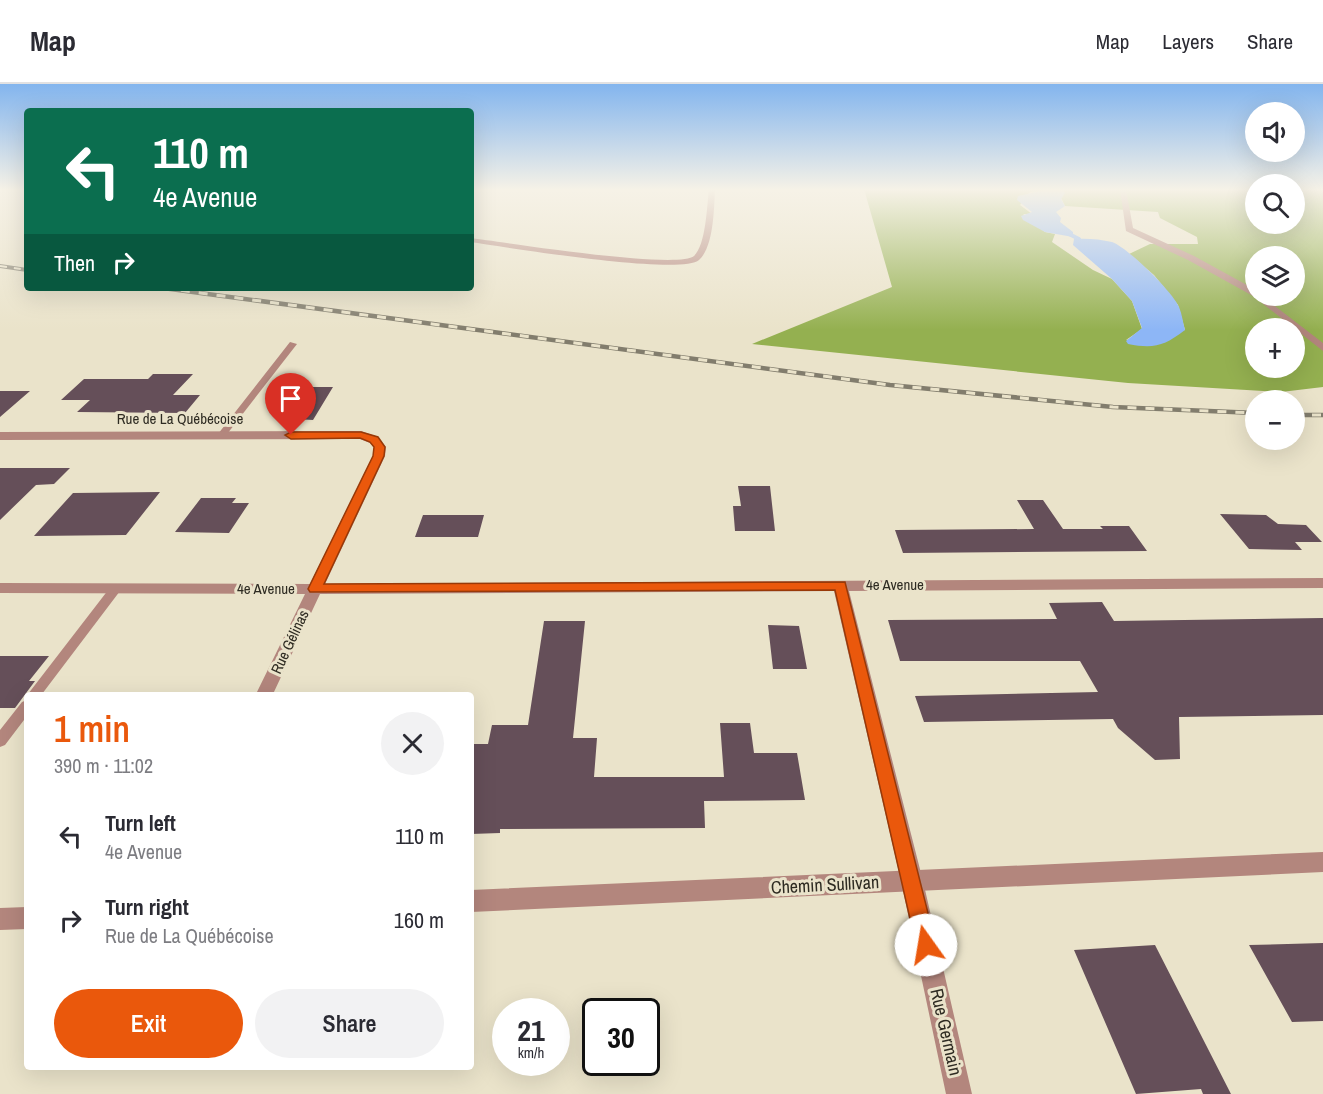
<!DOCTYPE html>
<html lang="en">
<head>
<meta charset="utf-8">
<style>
	:root { --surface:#fff; --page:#f2f2f3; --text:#2b2b33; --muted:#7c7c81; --line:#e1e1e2; --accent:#ea580c }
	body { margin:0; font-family:"Archivo Narrow",sans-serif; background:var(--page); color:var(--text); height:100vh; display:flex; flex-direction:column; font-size:22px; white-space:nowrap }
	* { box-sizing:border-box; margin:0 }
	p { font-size:20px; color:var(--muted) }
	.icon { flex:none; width:33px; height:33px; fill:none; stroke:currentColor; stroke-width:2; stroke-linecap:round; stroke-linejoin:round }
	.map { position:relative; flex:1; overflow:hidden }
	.side { position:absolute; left:24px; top:608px; width:450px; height:378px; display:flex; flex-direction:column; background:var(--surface); border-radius:6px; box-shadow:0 6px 24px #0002 }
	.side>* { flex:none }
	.guide { position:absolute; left:24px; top:24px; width:450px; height:183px; border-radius:6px; box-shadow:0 6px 24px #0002; background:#0b6e4f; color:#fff; overflow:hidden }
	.fabs { position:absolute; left:1245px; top:18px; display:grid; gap:12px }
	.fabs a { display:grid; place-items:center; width:60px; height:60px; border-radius:50%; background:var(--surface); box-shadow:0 6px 24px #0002; font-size:30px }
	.speed { position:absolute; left:492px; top:914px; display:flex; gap:12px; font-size:30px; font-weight:700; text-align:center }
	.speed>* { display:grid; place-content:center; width:78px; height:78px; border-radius:50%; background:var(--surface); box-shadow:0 6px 24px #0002; line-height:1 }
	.speed small { font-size:15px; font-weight:400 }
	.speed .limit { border:3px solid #111; border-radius:9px; background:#fff; color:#111 }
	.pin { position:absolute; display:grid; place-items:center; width:51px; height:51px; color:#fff; margin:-62px -26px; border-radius:50% 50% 50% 0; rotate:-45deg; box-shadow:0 0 6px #0007 }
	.pin .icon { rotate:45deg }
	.me { position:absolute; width:66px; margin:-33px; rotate:347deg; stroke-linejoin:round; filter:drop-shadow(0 0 4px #0008) }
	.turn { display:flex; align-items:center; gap:21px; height:126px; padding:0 30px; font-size:27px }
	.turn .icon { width:78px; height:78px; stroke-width:2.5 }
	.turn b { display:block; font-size:42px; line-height:51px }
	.then { display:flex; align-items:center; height:57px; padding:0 30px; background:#0003; gap:12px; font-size:22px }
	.round { display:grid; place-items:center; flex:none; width:63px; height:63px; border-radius:32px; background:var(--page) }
	.summary { display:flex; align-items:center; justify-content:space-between; height:102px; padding:0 30px }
	h1 { font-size:36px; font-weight:600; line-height:45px; color:var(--accent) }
	.action { display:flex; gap:12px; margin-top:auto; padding:12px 30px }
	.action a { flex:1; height:69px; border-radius:36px; background:var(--accent); color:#fff; font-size:24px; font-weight:600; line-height:69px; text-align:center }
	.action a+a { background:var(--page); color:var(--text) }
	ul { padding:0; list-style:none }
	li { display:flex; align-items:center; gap:18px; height:84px; padding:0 30px }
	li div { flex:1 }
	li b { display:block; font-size:22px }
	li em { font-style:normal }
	header { display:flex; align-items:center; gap:36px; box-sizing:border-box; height:84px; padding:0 30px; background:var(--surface); border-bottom:2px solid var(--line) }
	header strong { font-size:28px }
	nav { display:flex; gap:33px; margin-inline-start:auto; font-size:21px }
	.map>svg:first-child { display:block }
	.forest { fill:#94b050; fill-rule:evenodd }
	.water { fill:#8db6f6 }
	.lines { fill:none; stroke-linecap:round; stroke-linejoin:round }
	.stream { stroke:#8db6f6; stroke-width:4 }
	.building { fill:#654f59 }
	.service { fill:#b3867d; fill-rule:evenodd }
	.minor { fill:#b3867d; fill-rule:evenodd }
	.tertiary { fill:#b3867d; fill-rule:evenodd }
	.rail-far1-casing { stroke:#827d6d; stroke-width:4 }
	.rail-casing { stroke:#827d6d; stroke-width:4.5 }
	.rail-far1 { stroke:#eae3ca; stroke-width:2; stroke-dasharray:7; stroke-linecap:butt }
	.rail { stroke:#eae3ca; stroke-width:3; stroke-dasharray:9; stroke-linecap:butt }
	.route { fill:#ea580c; stroke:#983908; stroke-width:1.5 }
	.labels { text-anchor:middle; stroke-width:6; stroke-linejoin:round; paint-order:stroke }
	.street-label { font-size:15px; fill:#2e2b22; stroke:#eae3ca }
	.near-street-label { font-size:18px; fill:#2e2b22; stroke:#eae3ca }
</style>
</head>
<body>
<header>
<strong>Map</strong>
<nav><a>Map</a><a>Layers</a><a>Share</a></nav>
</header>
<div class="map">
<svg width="1323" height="1010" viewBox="0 0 1323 1010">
	<rect width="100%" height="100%" fill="#eae3ca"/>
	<path class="forest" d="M864 105H1050L1052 106 1030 108 1020 121 1032 130H1023L1045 148 1055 150 1052 158 1093 186 1112 195 1132 217 1142 245 1126 256 1185 246 1178 221 1154 191 1129 170 1150 160H1198L1197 153 1160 134 1158 128 1065 122 1061 114 1062 105H1255L1256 140H1294L1295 105H1323V303L1281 308 1128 299 752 260 892 203ZM1256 172H1294V212H1256ZM1256 244H1294V284H1256Z"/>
	<path class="water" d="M1050 105H1062L1065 109 1061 115 1065 122 1056 128 1061 134 1060 138 1073 148V153L1045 148 1023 136 1021 132 1032 128 1017 116 1018 112Z
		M1074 155C1086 154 1100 155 1112 158 1127 163 1173 208 1179 223 1182 230 1183 239 1185 246 1164 262 1154 265 1128 260L1126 257 1142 244 1132 217 1112 195 1073 161Z"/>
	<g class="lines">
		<path class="stream" d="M1065 148 1079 155"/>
	</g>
	<path class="building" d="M153 290H193L173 311H200L185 329 77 328 90 316H61L84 295H148Z
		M296 303H333L313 336 276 334Z
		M0 307H30L0 333Z
		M0 384H70L54 400 36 401 0 436Z
		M738 402H770L775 447H735L733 422H741Z
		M160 408 126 451 34 452 73 409Z
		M201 414H236L232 419H249L229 449 175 448Z
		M1017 416H1043L1063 445H1103L1100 442H1129L1147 467 903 469 895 446 1034 445Z
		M1220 430 1266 431 1278 440 1306 441 1322 458H1295L1302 466 1249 465Z
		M423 431H484L478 453H415Z
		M1102 518 1114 537 1323 534V631L1179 633 1180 675 1155 676 1118 644 1113 635 924 638 915 612 1098 608 1080 577H900L888 536 1057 535 1049 519Z
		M544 537H585L573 654H597L594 693H724L720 639H750L754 669H797L805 716 704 717 705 744 500 745V749L471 750V660H488L492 641H528Z
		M768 541 799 542 807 585H773Z
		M0 572H49L29 597H35L15 624H0Z
		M1323 859V937L1292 938 1249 861Z
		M1155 861 1231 1010H1203L1201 1005 1136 1010 1074 866Z"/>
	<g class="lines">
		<path class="service" d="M290 258 297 260 224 354H218V350Z
			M116 500 120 501 122 504 120 507 42 610H28L112 501Z
			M27 616V632L5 661 0 663V646L22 618Z"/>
		<path class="minor" d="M709 105H715C714 123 714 163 699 176 680 192 505 163 471 158V154C503 158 677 186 694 172 706 161 707 121 709 105Z
			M1120 105H1126L1133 144 1194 172 1256 206V212H1262L1323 259V267L1253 212 1188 176 1126 147Z
			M361 347 378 353 386 363 385 372 325 500 1323 494V504L849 507 923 797 972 1010H946L901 797 834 507 320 510 273 610H256L305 510 0 509V499L310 500 373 372 374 363 370 359 360 355 0 356V348Z"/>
		<path class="tertiary" d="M1323 768V788L471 828V806Z
			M27 823V845L0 846V824Z"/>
		<defs>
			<path id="rail-far1" d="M0 182 27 186
				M163 204 172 205"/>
			<path id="rail" d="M163 204 890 301 1113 323 1256 329
				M1294 331H1323"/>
		</defs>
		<use href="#rail-far1" class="rail-far1-casing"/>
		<use href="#rail" class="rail-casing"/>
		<use href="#rail-far1" class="rail-far1"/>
		<use href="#rail" class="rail"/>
	</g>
	<linearGradient id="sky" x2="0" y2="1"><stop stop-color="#83b5ee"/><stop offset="0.43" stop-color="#f6f2e7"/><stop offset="1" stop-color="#f6f2e7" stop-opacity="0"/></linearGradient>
	<rect width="1323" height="246" fill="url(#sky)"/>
	<path class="route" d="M361 348 378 353 385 363 384 372 324 500 845 498 936 861 933 868 926 871 919 868 916 861 835 506 310 508 308 505 373 372 374 363 370 358 360 354 291 355 285 351 291 348Z"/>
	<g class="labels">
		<g class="street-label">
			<text x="180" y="340">Rue de La Québécoise</text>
			<text x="895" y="506">4e Avenue</text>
			<text x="266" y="510">4e Avenue</text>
			<text transform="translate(290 558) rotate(-65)" y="5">Rue Gélinas</text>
		</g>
		<g class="near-street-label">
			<text transform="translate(825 801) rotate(-3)" y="6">Chemin Sullivan</text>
			<text transform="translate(946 948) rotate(77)" y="6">Rue Germain</text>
		</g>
	</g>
</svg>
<div class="fabs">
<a><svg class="icon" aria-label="sound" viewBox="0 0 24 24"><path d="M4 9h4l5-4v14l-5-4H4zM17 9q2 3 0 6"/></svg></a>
<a><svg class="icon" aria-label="search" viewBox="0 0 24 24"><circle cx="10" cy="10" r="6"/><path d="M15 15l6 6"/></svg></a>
<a><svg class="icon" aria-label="layers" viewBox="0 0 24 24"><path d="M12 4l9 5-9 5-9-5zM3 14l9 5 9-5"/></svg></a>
<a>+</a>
<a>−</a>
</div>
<div class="speed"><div>21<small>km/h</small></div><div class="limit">30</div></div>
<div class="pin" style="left:291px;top:351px;background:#d93025"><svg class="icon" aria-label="arrive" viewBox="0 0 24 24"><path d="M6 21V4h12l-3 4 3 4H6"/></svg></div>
<svg class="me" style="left:926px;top:861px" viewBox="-20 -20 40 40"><circle r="19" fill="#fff"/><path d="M0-13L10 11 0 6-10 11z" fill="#ea580c"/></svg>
<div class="guide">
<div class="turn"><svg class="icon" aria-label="left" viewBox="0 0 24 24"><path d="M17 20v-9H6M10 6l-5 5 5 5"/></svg><div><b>110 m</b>4e Avenue</div></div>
<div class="then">Then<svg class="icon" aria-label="right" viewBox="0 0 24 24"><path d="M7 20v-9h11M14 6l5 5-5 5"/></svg></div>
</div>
<section class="side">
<div class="summary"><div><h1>1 min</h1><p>390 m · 11:02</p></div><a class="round"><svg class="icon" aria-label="close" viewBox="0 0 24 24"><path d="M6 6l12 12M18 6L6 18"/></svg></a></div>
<ul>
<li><svg class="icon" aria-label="left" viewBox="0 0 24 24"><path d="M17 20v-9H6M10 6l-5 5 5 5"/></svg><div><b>Turn left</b><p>4e Avenue</p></div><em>110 m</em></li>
<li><svg class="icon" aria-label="right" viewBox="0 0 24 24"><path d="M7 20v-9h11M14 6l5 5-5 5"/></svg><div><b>Turn right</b><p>Rue de La Québécoise</p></div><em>160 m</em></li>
</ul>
<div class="action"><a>Exit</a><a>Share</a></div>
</section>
</div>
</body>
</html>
